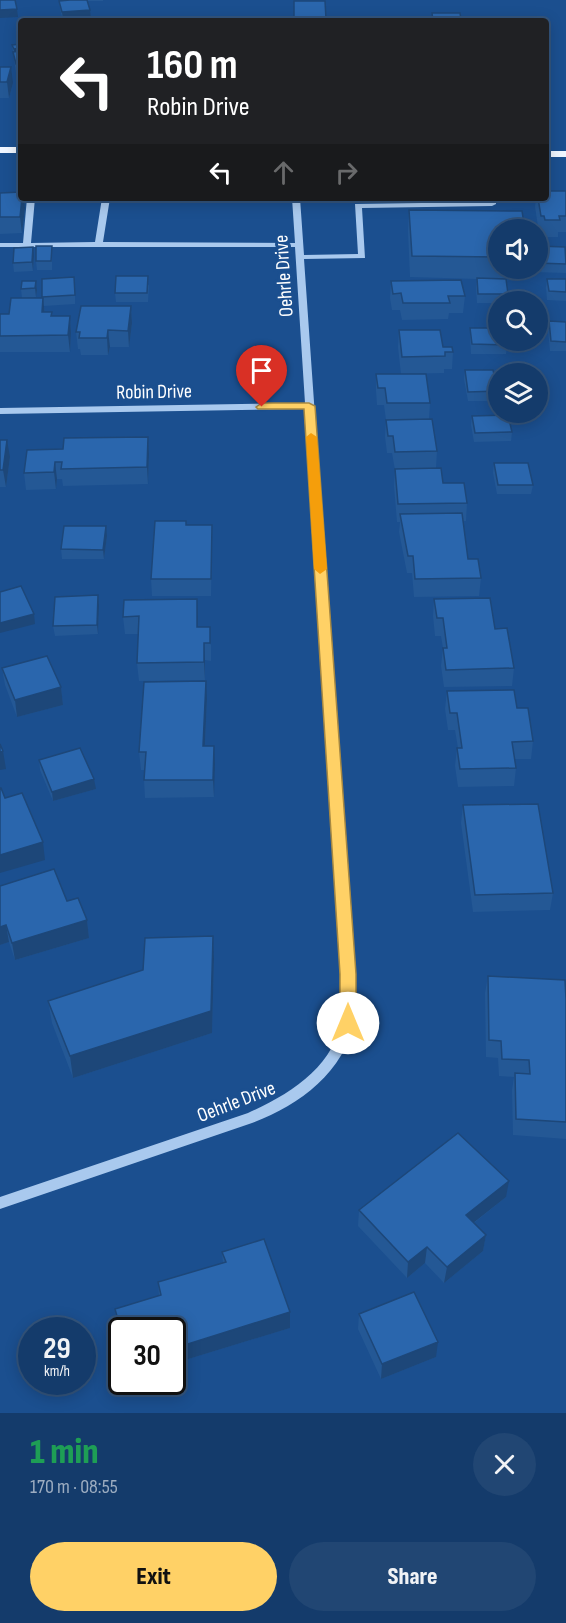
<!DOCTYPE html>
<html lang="en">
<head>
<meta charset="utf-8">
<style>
	:root { --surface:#143b6b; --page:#214673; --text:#f1f3f6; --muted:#9dadc1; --line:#33557e; --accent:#ffd166 }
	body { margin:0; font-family:"Sofia Sans Condensed",sans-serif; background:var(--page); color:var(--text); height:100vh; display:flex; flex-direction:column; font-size:22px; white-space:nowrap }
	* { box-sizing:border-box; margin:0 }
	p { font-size:20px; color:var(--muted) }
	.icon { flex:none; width:33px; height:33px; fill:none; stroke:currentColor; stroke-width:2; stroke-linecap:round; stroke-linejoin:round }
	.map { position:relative; height:1413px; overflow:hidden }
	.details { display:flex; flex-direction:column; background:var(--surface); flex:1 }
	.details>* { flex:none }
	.hud { position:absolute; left:18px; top:18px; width:531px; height:183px; border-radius:6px; box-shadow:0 3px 15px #0003,0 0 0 2px var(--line); background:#202124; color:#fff; overflow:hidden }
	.tools { position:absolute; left:488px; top:219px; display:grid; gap:12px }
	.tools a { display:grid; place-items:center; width:60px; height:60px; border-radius:50%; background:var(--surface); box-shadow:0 3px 15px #0003,0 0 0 2px var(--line); font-size:30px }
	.speed { position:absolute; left:18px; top:1317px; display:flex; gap:12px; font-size:30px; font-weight:700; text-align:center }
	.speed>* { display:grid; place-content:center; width:78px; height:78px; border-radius:50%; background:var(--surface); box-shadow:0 3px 15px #0003,0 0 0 2px var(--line); line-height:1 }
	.speed small { font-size:15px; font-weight:400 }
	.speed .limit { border:3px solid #111; border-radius:9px; background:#fff; color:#111 }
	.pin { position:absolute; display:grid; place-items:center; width:51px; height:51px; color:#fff; margin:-62px -26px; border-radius:50% 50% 50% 0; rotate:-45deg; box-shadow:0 0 6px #0007 }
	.pin .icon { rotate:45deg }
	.me { position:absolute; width:66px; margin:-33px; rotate:0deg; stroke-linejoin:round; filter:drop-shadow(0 0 4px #0008) }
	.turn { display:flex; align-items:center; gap:21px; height:126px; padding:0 30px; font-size:27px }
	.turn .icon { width:78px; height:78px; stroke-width:2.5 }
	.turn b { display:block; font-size:42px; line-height:51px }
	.lanes { display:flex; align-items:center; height:57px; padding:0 30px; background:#0003; justify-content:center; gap:30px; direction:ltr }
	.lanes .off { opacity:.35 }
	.round { display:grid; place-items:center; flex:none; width:63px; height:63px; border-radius:32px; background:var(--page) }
	.headline { display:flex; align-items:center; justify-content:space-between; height:102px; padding:0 30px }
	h1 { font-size:36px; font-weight:800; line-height:45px; color:#1e9e55 }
	.button { display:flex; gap:12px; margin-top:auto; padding:12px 30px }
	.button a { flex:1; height:69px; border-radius:36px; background:var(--accent); color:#111; font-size:24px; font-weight:800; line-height:69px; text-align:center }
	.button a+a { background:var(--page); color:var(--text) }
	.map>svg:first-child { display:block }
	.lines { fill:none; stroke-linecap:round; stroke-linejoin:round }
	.minor { fill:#a9c9ee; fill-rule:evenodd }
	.major { fill:#f0f6ff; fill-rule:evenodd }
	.wall { fill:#245895 }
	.shaded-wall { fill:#1d4779 }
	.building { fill:#2a66ad; stroke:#1d4779; stroke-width:1.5 }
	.route { fill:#ffd166; stroke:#a68842; stroke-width:1.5 }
	.slow { fill:#f59e0b }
	.labels { text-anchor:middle; stroke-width:6; stroke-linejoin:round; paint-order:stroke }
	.street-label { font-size:20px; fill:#fff; stroke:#1b4f8f }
</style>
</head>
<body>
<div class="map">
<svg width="566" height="1413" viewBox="0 0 566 1413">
	<rect width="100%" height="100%" fill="#1b4f8f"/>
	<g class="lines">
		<path class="minor" d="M27 198H35L31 243 95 242 102 198H110L103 242 295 243 292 198H300L304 255 358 254 355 204 488 202V198H496V204L492 206 362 208 365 258 304 259 354 974C354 990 357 1006 354 1021 345 1072 298 1106 252 1123L0 1209V1197L248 1113C295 1092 341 1062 343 1006L306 409 0 414V408L305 403 295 247H0V243H23Z"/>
		<path class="major" d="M0 147H21V153H0Z
			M546 151H566V157H546Z"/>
	</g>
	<path class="wall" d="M70 0H103V1H87L91 18 63 20 60 9 59 1Z
		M294 1H325L326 21H294Z
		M21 44V79L17 80 12 45Z
		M0 67 13 83 9 98H0Z
		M566 191V232H558V237H543L542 233H539L535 207 536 198H546Z
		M0 193 24 198 25 208 22 233 0 234Z
		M409 210 498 230V268H528L527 279H506L508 294 507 302H498V303H477L476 287 477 279 410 277 408 231Z
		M52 246V270H37L36 261Z
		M537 246 566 252V273L533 272V268H537Z
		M34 256 33 271 14 272 13 263Z
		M42 279 75 286V304L44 306 45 312H52V316H70L71 333 70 352H0V314H9L42 298Z
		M547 279H566V301L547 300 546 288Z
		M36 281 37 290 36 297 22 298 21 289Z
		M391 281 465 296 463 313H449L448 319 402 320 400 310H392L390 298Z
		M149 285 148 302H116L115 293Z
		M131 306 132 323 129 347H110L108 355H81L80 349H78L76 332Z
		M549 321 566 322V351H550L548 330Z
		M470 328 507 345 506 354H471L470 337Z
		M399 330 443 347 453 352 452 369H444V373L401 374 398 347Z
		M465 370 498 391 497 401H468L464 379Z
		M376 374 430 403 429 419 437 451 436 468 443 483 467 503 466 521H463L468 559 481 578 479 596 414 597 412 573H407L399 532 400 522H397L394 486 395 470 392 453H387L385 437 386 420 384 405H377L376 391Z
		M472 416 512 432 511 441 474 442 471 425Z
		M148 437 149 454 148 484 63 486 62 479H57L56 489 26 490 24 473 63 449Z
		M0 440 10 457 6 487H0Z
		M494 463 533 485 531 494H497L493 473Z
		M186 525H212V543L211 596H152L151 579Z
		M107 536 104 559H62L61 549Z
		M98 595 99 605 98 634 55 636 53 626Z
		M197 599 198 627 211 645V661L205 660V680L139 681 137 663 139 634H125L123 617Z
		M434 599 495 629 514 668 512 686 444 687 441 666 443 648 441 636H435L433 616Z
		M2 668 61 687 63 705 17 717 5 685Z
		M447 691 517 708 533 741 531 759H515L516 768 514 786 458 787 455 766 457 748H458L455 730H448L445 709Z
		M207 699 205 746H214V797L145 798 144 780 145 770H141L139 752Z
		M39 760 96 789 53 801 40 770Z
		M463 805 553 893 550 910 473 912 461 823Z
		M0 886 67 901 87 920 89 938 15 960 9 942 0 945Z
		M214 959 212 1033 73 1078 52 1023 48 1001 143 970Z
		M488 976 566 999V1139L513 1135 512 1090 514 1077 499 1076 498 1058 486 1057 485 993Z
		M506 1197 474 1223 486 1235 483 1251 444 1283 425 1263 407 1278 358 1226 359 1210Z
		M222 1252 290 1328 172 1364V1330H122V1341L117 1325 115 1309 159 1296 158 1282 223 1263Z
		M359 1314 436 1357 381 1379 358 1329Z"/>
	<path class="shaded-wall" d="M17 9 18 17 0 18V10Z
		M90 10 91 18 63 20 62 12Z
		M21 48V57H14V49Z
		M16 64H21V79L17 80Z
		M11 67 13 83 9 98 7 82Z
		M22 198H24L25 208 22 233 20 217Z
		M33 247 34 256 33 271 32 262Z
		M36 281 37 290 36 297 35 288Z
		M43 298 45 315 42 312Z
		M131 306 132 323 129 347 128 331Z
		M70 316 71 333 70 352 68 335Z
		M108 330 110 347 108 355 107 338Z
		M148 437 149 454 148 484 147 467Z
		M7 440 10 457 6 487 3 470Z
		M55 462 57 479 56 489 54 472Z
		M106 526 107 536 104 559 103 550Z
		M98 595 99 605 98 634 97 625Z
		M197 599 198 617 197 644Z
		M34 614 35 624 0 633V623Z
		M204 643 205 660V680L204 662Z
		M206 681 207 699 204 764 203 746Z
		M61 687 63 705 17 717 15 700Z
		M214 746 215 763 214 797 213 780Z
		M3 751 6 769 0 770V752Z
		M94 779 96 789 53 801 52 792Z
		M43 842 45 860 0 873V855Z
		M87 920 89 938 15 960 12 943Z
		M6 925 9 942 0 945V927Z
		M213 936 214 959 212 1033 73 1078 70 1056Z
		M509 1181 506 1197 463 1231 466 1215Z
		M486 1235 483 1251 444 1283 447 1267Z
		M427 1247 425 1263 407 1278 408 1262Z
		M290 1312V1328L172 1364V1349Z
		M438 1342 436 1357 381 1379 382 1364Z"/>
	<path class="building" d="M0 0H15L17 9 0 10Z
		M70 0H87L90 10 62 12 59 1Z
		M294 1H325L326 19H294Z
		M432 13H460L461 20H498V21H433Z
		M188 20H215V21H187Z
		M21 44V48L14 49 12 45Z
		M21 51V64H16L13 52Z
		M0 67H11L7 82H0Z
		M546 191H566V216H559L560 220H545L544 216H541L538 198H546Z
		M21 192V198H22L20 217H0V193Z
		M409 210 522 211 525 230H498V257L412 256Z
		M36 246H52L51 261H36Z
		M537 246 565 247 566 264 537 263Z
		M33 247 32 262 13 263 14 248Z
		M116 276H148L147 293H115Z
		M74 277 75 295 42 297V279Z
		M477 278 506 279 508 294H478Z
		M547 279H566V292L549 291Z
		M461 280 465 296H448L450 303H403L401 293 393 294 391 281Z
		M22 281H36L35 288 21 289Z
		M11 298H43L42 312H52L51 316H70L68 335 0 336V314H9Z
		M81 306H131L128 331 108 330 107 338H79L80 332H76Z
		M549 321 566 322V342L551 341Z
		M470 328H498V340H507V345L472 344Z
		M399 330H440L443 347H452L453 352H445V356L402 357Z
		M465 370H493L498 391 468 392Z
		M376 374H426L430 403H387L385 388H378Z
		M508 415 512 432 475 433 472 416Z
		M432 419 437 451 395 452 393 436H388L386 420Z
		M148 437 147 467 61 469 62 462H55L54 472 24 473 27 450 63 449 64 438Z
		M0 440H7L3 470H0Z
		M494 463H528L533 485H498Z
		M441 468 443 483H464L467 503 398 504 395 469Z
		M462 513 468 559H478L481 578 415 579 413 556H408L400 514Z
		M155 521H186V525H212L211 579H151Z
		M64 526H106L103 550 61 549Z
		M21 586 34 614 0 623V592Z
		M98 595 97 625 53 626 55 597Z
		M490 598 495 629 507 628 514 668 446 670 443 648H447L443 618H437L434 599Z
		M197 599V627H210V643H204V662L137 663 139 616 123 617 124 600Z
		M47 656 61 687 15 700 2 668Z
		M206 681 203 746H214L213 780H144L146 752H139L144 682Z
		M514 690 517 708H528L533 741 512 742 516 768 460 769 457 748H462L457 713H450L447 691Z
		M0 744 3 751 0 752Z
		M80 748 94 779 52 792 39 760Z
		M0 788H1L5 798 22 793 43 842 0 855Z
		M538 804 553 893 475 895 463 805Z
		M54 869 67 901 78 898 87 920 12 943 6 925 0 927V886Z
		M213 936 211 1011 70 1056 48 1001 143 970 145 938Z
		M488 976 565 980 566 999V1122L516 1119 515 1073 530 1074 529 1060 502 1059 501 1041 489 1040Z
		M458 1133 509 1181 466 1215 486 1235 447 1267 427 1247 408 1262 359 1210Z
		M264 1239 290 1312 172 1349V1330H122V1334L115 1309 161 1295 158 1282 226 1262 222 1252Z
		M414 1292 438 1342 382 1364 359 1314Z"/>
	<path class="route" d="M262 403H309L315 406 356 974V1023L354 1028H342L340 1023V974L304 409H258L256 407Z"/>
	<path class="slow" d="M311 433 317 437 327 569 320 574 314 569 306 437Z"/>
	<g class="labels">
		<g class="street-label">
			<text transform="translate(283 276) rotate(-94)" y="7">Oehrle Drive</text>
			<text transform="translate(154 391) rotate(-1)" y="7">Robin Drive</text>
			<text transform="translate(236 1101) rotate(-21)" y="7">Oehrle Drive</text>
		</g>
	</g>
</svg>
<div class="tools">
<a><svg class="icon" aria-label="sound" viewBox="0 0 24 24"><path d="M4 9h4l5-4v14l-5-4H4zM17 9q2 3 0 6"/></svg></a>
<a><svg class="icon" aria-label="search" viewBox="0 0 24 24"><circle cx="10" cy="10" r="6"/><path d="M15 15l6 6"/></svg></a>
<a><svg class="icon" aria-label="layers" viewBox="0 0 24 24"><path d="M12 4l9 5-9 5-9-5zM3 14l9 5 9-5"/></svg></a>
</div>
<div class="speed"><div>29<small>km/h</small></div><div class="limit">30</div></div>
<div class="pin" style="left:262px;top:407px;background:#d93025"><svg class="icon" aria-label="arrive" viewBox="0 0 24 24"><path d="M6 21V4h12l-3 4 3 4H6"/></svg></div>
<svg class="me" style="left:348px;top:1023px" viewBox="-20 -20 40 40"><circle r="19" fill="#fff"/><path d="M0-13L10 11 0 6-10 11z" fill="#ffd166"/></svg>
<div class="hud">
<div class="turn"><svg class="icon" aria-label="left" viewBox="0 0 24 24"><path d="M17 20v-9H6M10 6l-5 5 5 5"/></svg><div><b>160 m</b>Robin Drive</div></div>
<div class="lanes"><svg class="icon" aria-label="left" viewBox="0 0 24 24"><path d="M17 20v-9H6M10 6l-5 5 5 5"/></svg><svg class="icon off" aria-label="ahead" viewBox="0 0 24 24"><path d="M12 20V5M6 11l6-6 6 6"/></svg><svg class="icon off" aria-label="right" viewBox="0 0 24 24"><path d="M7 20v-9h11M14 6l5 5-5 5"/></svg></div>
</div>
</div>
<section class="details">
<div class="headline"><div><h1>1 min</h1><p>170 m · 08:55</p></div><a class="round"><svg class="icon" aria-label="close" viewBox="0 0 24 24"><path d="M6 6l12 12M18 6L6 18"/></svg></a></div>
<div class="button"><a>Exit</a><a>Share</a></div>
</section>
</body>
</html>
